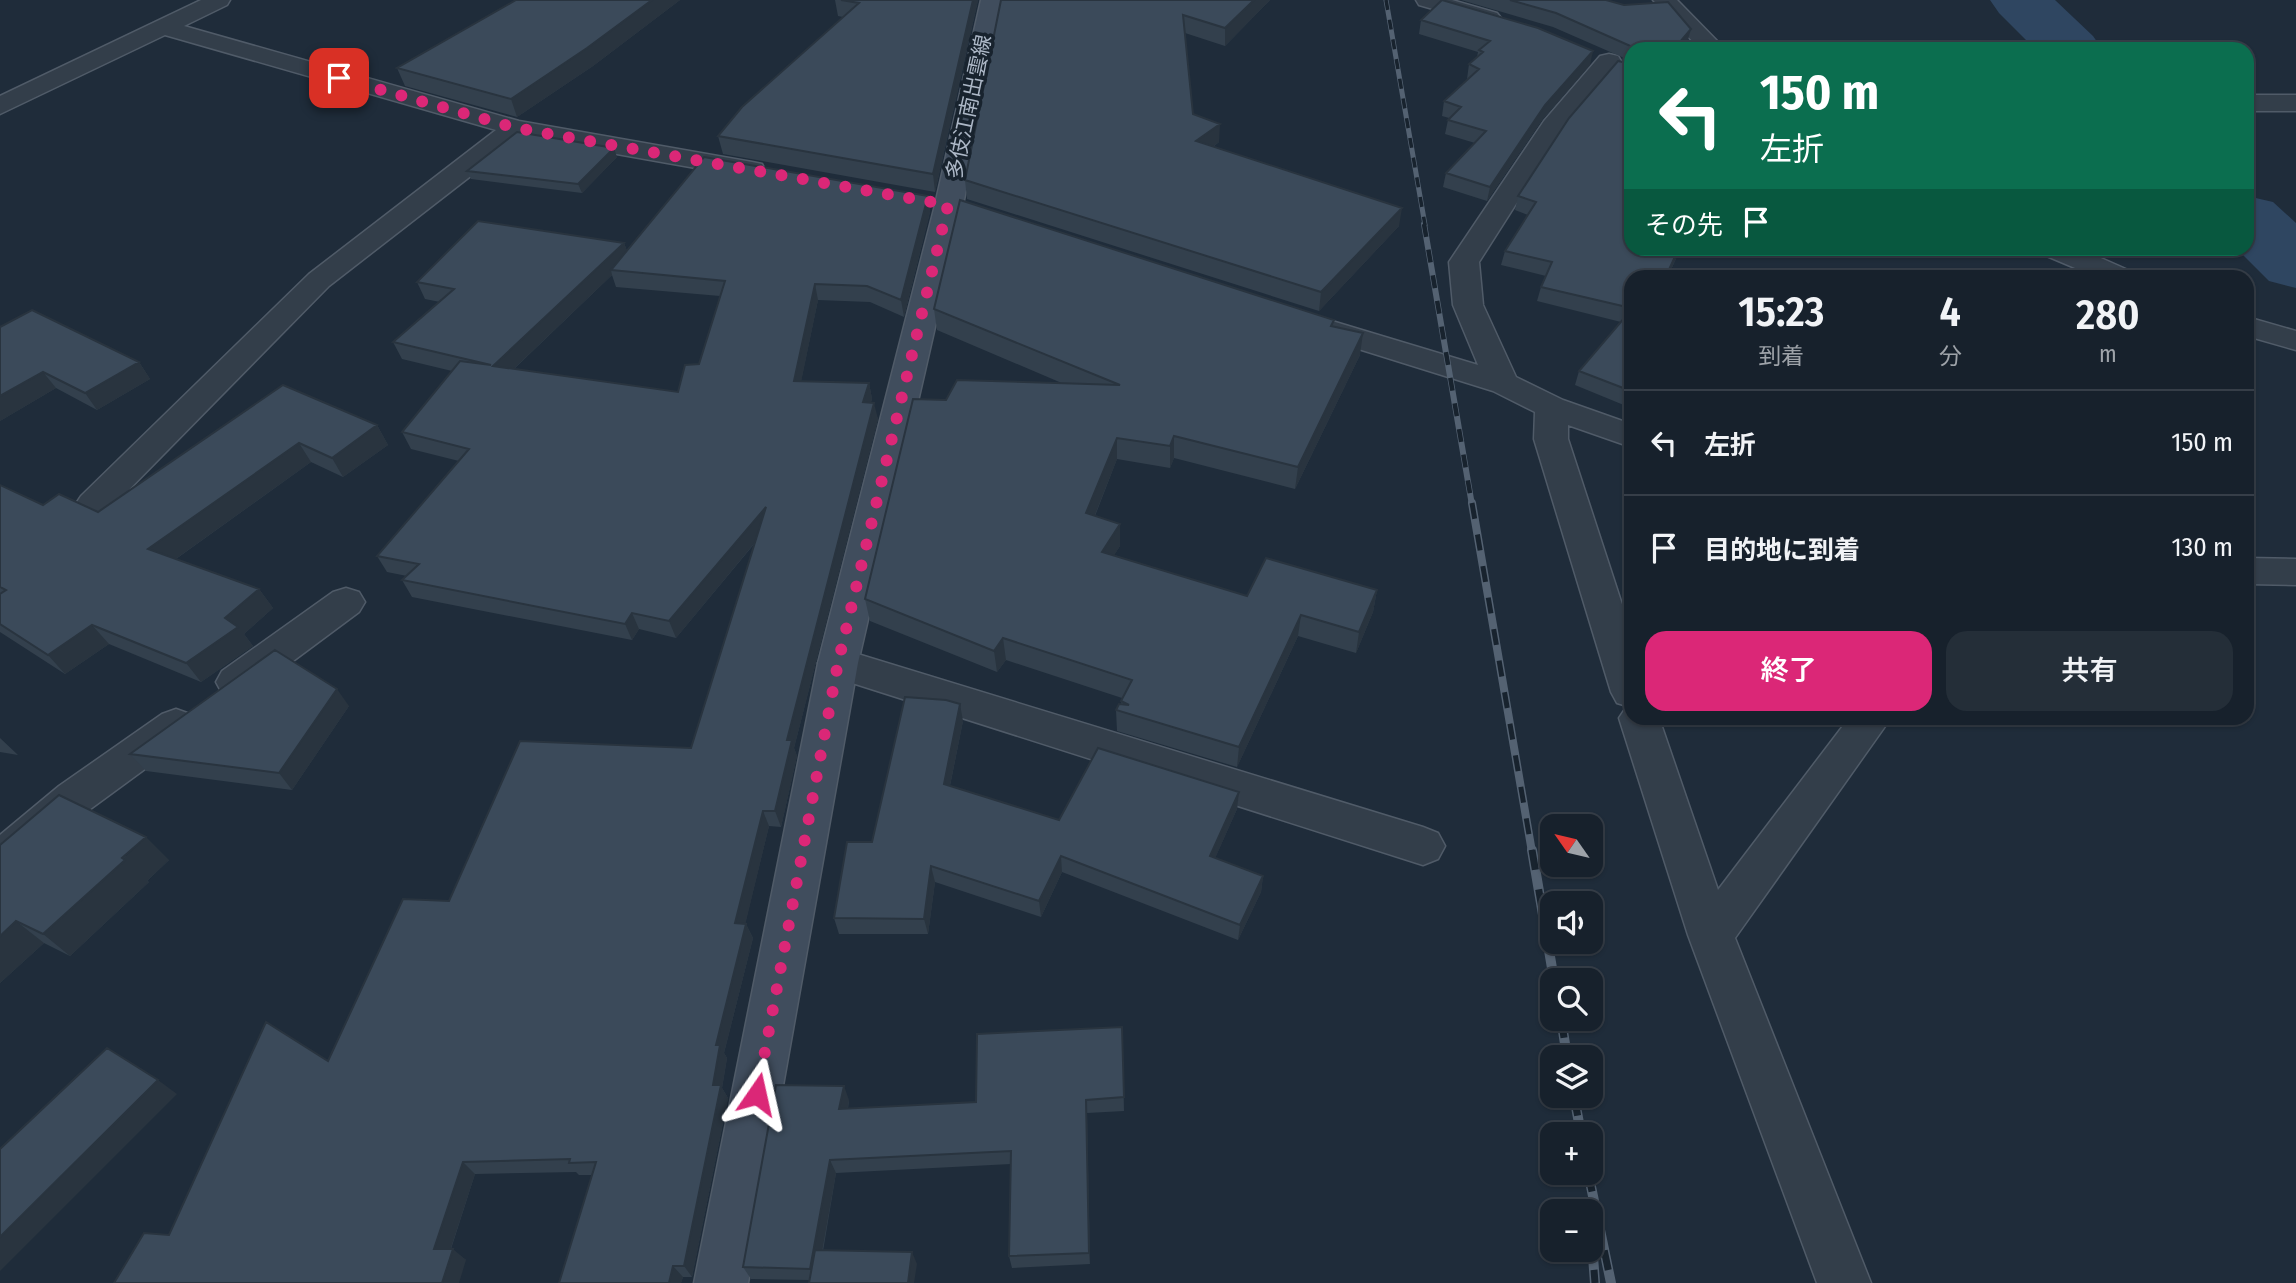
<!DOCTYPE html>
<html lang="ja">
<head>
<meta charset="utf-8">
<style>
	:root { --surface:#17212c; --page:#242e38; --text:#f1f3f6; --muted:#9ea3a9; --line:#363e48; --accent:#db2777 }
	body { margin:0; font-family:"Fira Sans Condensed","Noto Sans JP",sans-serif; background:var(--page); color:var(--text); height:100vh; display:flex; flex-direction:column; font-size:26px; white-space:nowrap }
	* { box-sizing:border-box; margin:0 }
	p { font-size:23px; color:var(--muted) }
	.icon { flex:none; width:38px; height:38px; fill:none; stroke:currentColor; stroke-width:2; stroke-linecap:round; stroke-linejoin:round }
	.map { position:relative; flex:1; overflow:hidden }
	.drawer { position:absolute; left:1624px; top:270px; width:630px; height:455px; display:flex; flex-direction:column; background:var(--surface); border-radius:21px; box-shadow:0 2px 5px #0004,0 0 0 2px var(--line) }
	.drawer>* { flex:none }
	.top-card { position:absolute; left:1624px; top:42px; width:630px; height:214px; border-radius:21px; box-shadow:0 2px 5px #0004,0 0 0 2px var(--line); background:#0b6e4f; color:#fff; overflow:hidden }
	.needle { width:46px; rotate:304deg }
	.buttons { position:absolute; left:1540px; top:814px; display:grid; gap:14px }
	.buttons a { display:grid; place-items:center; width:63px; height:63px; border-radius:14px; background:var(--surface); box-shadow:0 2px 5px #0004,0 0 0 2px var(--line); font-size:35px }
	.pin { position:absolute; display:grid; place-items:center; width:60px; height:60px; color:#fff; margin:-30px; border-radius:14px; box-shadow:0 4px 10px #0006 }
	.me { position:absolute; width:77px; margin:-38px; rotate:11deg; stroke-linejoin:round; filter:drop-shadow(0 0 5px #0008) }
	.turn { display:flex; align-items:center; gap:24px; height:147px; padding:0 21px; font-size:32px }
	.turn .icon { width:91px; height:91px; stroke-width:2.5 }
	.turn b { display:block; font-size:49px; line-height:60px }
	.then { display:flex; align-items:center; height:66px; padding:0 21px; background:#0003; gap:14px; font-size:26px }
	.eta { display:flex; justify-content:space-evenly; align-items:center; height:119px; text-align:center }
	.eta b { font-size:42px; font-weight:600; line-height:49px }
	.primary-button { display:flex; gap:14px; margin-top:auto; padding:14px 21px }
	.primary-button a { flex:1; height:80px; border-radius:21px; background:var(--accent); color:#fff; font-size:28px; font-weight:600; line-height:80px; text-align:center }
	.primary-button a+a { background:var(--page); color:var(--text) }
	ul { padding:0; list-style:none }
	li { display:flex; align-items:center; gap:21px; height:105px; padding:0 21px; border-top:2px solid var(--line) }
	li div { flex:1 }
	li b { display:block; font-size:26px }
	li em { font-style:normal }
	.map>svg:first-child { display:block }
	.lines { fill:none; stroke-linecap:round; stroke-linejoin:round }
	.river { fill:#2f4661; fill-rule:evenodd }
	.street-casing { stroke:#505b68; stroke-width:3 }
	.secondary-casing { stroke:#505b68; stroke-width:3 }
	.street { fill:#333e4a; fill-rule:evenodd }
	.secondary { fill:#404d5d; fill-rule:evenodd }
	.rail-far3-casing { stroke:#546272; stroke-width:5 }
	.rail-far2-casing { stroke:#546272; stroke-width:6 }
	.rail-far1-casing { stroke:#546272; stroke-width:8 }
	.rail-casing { stroke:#546272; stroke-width:10 }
	.rail-far3 { stroke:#18232e; stroke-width:3.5; stroke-dasharray:10; stroke-linecap:butt }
	.rail-far2 { stroke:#18232e; stroke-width:4.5; stroke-dasharray:13; stroke-linecap:butt }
	.rail-far1 { stroke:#18232e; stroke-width:5; stroke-dasharray:16; stroke-linecap:butt }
	.rail { stroke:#18232e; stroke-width:7; stroke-dasharray:20; stroke-linecap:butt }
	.wall { fill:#33404d; fill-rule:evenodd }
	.shaded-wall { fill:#29343f }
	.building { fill:#3b4a5a; stroke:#29343f; stroke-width:2 }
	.route { stroke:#db2777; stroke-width:12; stroke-dasharray:0 21.6 }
	.labels { text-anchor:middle; stroke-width:7; stroke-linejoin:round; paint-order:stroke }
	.street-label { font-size:21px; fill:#adb8c7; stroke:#18232e }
</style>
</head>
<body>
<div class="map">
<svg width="2296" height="1283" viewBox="0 0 2296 1283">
	<rect width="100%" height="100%" fill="#1f2c3a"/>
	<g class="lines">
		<path class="river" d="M1990 0H2055L2093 36 2102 49H2035L1999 13Z
			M2247 196 2273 202 2296 223V288L2269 281 2236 248H2247Z"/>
		<defs>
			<path id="street" d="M201 0H230L227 5 184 26 519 121 752 162 762 164 765 170 762 176 752 178 521 137 329 286 105 514 93 517 81 514 75 505 81 496 309 274 496 130 165 35 0 114V96Z
				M1416 0H1452L1497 13 1501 18 1497 23 1489 25 1419 5Z
				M1653 0H1677L1725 49H1700Z
				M1609 54 1618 56 1621 61 1563 130 1479 262 1483 305 1516 377 1563 400 1631 424V447L1568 425V439L1631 632V718H1659L1718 890 1849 718H1891L1735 938 1871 1283H1817L1688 935 1619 718 1627 706 1617 703 1611 692 1534 439 1535 412 1493 391 1301 331 1297 324 1301 317 1312 315 1478 365 1453 305 1449 262 1544 121 1600 56Z
				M2247 95H2296V111H2247Z
				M2038 248H2078L2128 270 2133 276H2094L2042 254Z
				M2247 317 2296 331V350L2247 336Z
				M2247 558 2296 559V585L2247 584Z
				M346 588 359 592 365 602 359 612 250 693 236 697 222 693 216 682 222 671 333 592Z
				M838 648 1423 827 1438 833 1445 846 1438 859 1423 865 824 674 818 663 824 652Z
				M176 709 190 714 196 725 190 736 89 810 16 874 0 880V835L59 786 162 714Z"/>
			<path id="secondary" d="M981 0H1003L963 205 858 663 748 1283H694L818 663 935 205Z"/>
		</defs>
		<use href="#street" class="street-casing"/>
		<use href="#secondary" class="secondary-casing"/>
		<use href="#street" class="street"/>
		<use href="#secondary" class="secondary"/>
		<defs>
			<path id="rail-far3" d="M1386 0 1425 225"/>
			<path id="rail-far2" d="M1424 224 1472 505"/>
			<path id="rail-far1" d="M1472 503 1532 852"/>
			<path id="rail" d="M1532 850 1554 980
				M1561 1018 1567 1057
				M1574 1096 1581 1134
				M1588 1172 1611 1283
				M1591 1230 1595 1283"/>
		</defs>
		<use href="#rail-far3" class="rail-far3-casing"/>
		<use href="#rail-far2" class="rail-far2-casing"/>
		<use href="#rail-far1" class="rail-far1-casing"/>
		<use href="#rail" class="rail-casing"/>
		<use href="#rail-far3" class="rail-far3"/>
		<use href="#rail-far2" class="rail-far2"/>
		<use href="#rail-far1" class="rail-far1"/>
		<use href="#rail" class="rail"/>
	</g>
	<path class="wall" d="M516 0H680L593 66 517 117 405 86 397 68Z
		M835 0H978L935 192 723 154 718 136 843 17 838 16Z
		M1001 0H1270L1225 46 1185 33 1193 114 1219 142 1213 147 1399 226 1319 311 967 199 965 180Z
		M1461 0H1606L1691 29 1687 43 1682 49H1631V61L1553 27Z
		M1421 20 1590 65 1542 120 1487 201 1443 187 1446 173 1475 143 1445 134 1448 120 1449 118 1442 116 1444 101 1468 79H1467L1469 64 1477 57 1478 52 1419 34Z
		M1631 64V248H1681L1668 276H1631V408L1575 385 1579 371 1621 322 1537 301 1541 287 1546 276 1501 265 1505 251 1528 215 1515 210 1518 196Z
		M617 157 582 193 471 179 467 171Z
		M928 196 930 212 904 317 870 302 818 300 801 381 869 383 872 399 871 402 878 419 794 748 797 756 781 827 769 826 745 924H746L753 938 724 1053 727 1058 722 1088 728 1098 692 1277H683L681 1283H559L592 1175H579L576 1172 475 1174 451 1249 466 1260 169 1235 328 1061 449 901 691 748 755 543 676 638 639 629 632 640 412 597 402 580 407 576 387 572 377 556 459 461 411 449 402 432 452 371 402 359 393 342 440 302 425 299 417 282 624 243 627 251ZM612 275 616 287 720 296 699 364 678 392 514 369Z
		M934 309 1334 326 1360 355 1295 489 1174 458 1170 468 1117 459 1095 516 1120 546 1114 555 1247 596 1377 590 1373 612 1356 653 1298 636 1237 767 1117 731 1116 710 1121 704 1122 698 1006 660 997 672 870 621 865 599 946 400 1064 384 937 330Z
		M0 327 139 362 150 379 97 410 56 388 0 421Z
		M283 385 377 425 388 445 343 477 311 462 176 559 259 589 273 608 244 634 253 646 201 682 109 644 65 674 0 632V485L43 505 98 512Z
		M349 706 292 790 146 771 130 754Z
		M963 721 950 786 1059 820 1239 792 1237 809 1215 858 1263 876 1261 892 1238 940 1062 872 1041 917 935 882 928 934H839L834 918 872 842Z
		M0 738 18 755 0 752Z
		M0 845 169 860 147 881 149 882 70 956 44 943 0 983Z
		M1122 1027 1124 1111 1087 1113 1090 1264 1012 1268 1009 1256 1011 1164 836 1173 823 1251 917 1264 810 1280 751 1279 743 1267 849 1100 848 1109 976 1102Z"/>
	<path class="shaded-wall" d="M652 0H680L593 66 517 117 511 99Z
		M973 0H978L935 192 933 174Z
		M1254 0H1270L1225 46V28Z
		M1691 29 1687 43 1682 49H1674Z
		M1593 51 1590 65 1542 120 1487 201 1490 187 1545 105Z
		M1220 124 1219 142 1195 160 1196 141Z
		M614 148 617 157 582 193 578 184Z
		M928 196 930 212 904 317 901 300Z
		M1402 208 1399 226 1319 311 1321 292Z
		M624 243 630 259 611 270 612 275 500 382 493 366Z
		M1679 248H1681L1668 276H1666Z
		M815 284 818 300 798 397 794 381Z
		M1363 333 1360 355 1295 489 1298 467Z
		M139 362 150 379 97 410 85 393Z
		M43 372 56 388 0 421V396Z
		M869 383 872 399 866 419 863 402Z
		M874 403 878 419 794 748 797 756 781 827 775 811 787 740Z
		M377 425 388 445 343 477 332 458Z
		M1174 436V458L1170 468V446Z
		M1117 438V459L1087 535 1086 513Z
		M299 443 311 462 163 568 148 549Z
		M766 507 771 523 676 638 669 621Z
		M1120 524V546L1103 573 1102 552Z
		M259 589 273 608 244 634 253 646 201 682 186 663 225 618Z
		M1377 590 1373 612 1356 653 1359 632Z
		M632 613 639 629 632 640 625 624Z
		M1301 615 1298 636 1237 767 1239 747Z
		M92 625 109 644 65 674 48 655Z
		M1003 638 1006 660 997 672 994 651Z
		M337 689 349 706 292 790 279 773Z
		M960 704 963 721 947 800 944 784Z
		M1239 792 1237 809 1209 872 1210 856Z
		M763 811 769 826 742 938 735 923Z
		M146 837 169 860 147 881 149 882 70 956 43 934Z
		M1061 856 1062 872 1041 917 1039 901Z
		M931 866 935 882 928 934 924 919Z
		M1263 876 1261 892 1238 940 1240 925Z
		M16 921 44 943 0 983V936Z
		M746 924 753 938 724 1053 727 1058 722 1088 728 1098 692 1277 684 1266 713 1085 716 1045Z
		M158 1080 177 1094 0 1271V1237Z
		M844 1086 849 1100 845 1123 839 1109Z
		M1086 1100 1087 1113 1090 1264 1089 1253Z
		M830 1160 836 1173 817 1280 810 1269Z
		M463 1162 475 1174 447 1260 434 1249Z
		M453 1249 466 1260 459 1283H442Z
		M912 1252 917 1264 914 1283H908Z
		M673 1266 683 1277 681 1283H669Z"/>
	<path class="building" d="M516 0H652L587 48 511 99 397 68Z
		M841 0H973L933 174 718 136 742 107 859 3Z
		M1001 0H1254L1225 28 1183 15 1193 114 1220 124 1196 141 1402 208 1321 292 965 180Z
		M1442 0 1538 28 1593 51 1545 105 1490 187 1446 173 1486 131 1448 120 1461 107 1444 101 1479 69 1469 64 1483 52 1479 50 1490 41 1421 20Z
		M1510 0H1606L1624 5 1668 2 1691 29 1674 49H1637L1556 13Z
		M1618 61 1631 64V248H1679L1666 276H1631V308L1541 287 1552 262 1505 251 1536 202 1518 196 1569 118Z
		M517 132 614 148 578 184 467 171Z
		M704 157 928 196 901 300 867 286 815 284 794 381 869 383 863 402 874 403 787 740H792L775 811H763L735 923 746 924 716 1045H720L713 1085H721L684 1266H673L669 1283H559L596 1162 569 1163 570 1159 463 1162 434 1249H453L442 1283H114L144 1233 169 1235 266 1022 328 1061 403 899 449 901 520 741 691 748 766 507 669 621 632 613 625 624 402 580 419 564 377 556 469 449 402 432 460 361 491 365 393 342 454 289 417 282 478 221 624 243 493 366 678 392 685 365 699 364 725 281 611 270Z
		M960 200 1334 320 1331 326 1363 333 1298 467 1174 436 1170 446 1117 438 1086 513 1120 524 1102 552 1247 596 1266 558 1377 590 1359 632 1301 615 1239 747 1116 710 1119 704 1129 705 1121 701 1132 680 1003 638 994 651 865 599 913 399 946 400 957 380 1120 385 934 309Z
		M32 310 139 362 85 393 43 372 0 396V327Z
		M1631 310V391L1579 371Z
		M283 385 377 425 332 458 299 443 148 549 259 589 225 618 238 627 186 663 92 625 48 655 0 624V594L6 590 0 587V485L43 505 59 494 98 512Z
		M275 650 337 689 279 773 130 754Z
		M905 697 946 700 960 704 944 784 1059 820 1098 748 1239 792 1210 856 1263 876 1240 925 1061 856 1039 901 931 866 924 919 834 918 847 842H872Z
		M59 795 146 837 122 858 125 860 43 934 16 921 0 936V845Z
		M1122 1027 1124 1097 1086 1100 1089 1253 1009 1256 1011 1151 830 1160 810 1269 743 1267 776 1085 844 1086 839 1109 976 1102 977 1034Z
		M107 1048 158 1080 0 1237V1149Z
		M815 1250 912 1252 908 1283H809Z"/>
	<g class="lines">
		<path class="route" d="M339 78 516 128 948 205 838 663 757 1094"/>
	</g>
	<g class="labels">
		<g class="street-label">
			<text transform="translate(969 107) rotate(-78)" y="7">多伎江南出雲線</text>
		</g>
	</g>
</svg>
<div class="buttons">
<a><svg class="needle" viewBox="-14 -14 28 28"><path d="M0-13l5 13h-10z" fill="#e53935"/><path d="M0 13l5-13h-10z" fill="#9ea3a9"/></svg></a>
<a><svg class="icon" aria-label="sound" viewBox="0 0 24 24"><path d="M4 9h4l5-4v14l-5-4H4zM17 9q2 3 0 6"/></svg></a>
<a><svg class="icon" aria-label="search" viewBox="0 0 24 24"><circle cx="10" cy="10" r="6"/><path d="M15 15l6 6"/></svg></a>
<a><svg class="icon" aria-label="layers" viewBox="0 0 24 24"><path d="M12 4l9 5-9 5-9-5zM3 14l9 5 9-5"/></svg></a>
<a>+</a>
<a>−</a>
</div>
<div class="pin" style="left:339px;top:78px;background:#d93025"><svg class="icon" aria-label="arrive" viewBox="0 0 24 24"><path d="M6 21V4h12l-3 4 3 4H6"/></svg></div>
<svg class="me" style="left:757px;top:1094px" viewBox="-20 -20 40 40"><path d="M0-17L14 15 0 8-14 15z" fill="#db2777" stroke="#fff" stroke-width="4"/></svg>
<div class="top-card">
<div class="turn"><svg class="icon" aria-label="left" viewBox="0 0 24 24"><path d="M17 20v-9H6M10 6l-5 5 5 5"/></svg><div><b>150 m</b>左折</div></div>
<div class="then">その先<svg class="icon" aria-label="arrive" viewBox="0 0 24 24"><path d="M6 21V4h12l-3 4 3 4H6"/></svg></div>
</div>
<section class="drawer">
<div class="eta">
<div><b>15:23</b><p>到着</p></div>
<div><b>4</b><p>分</p></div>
<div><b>280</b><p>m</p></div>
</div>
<ul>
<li><svg class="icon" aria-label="left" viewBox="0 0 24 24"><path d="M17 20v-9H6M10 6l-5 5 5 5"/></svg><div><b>左折</b></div><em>150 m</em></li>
<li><svg class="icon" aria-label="arrive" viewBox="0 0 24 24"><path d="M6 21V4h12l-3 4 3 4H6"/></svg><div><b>目的地に到着</b></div><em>130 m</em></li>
</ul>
<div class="primary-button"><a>終了</a><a>共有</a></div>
</section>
</div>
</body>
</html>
